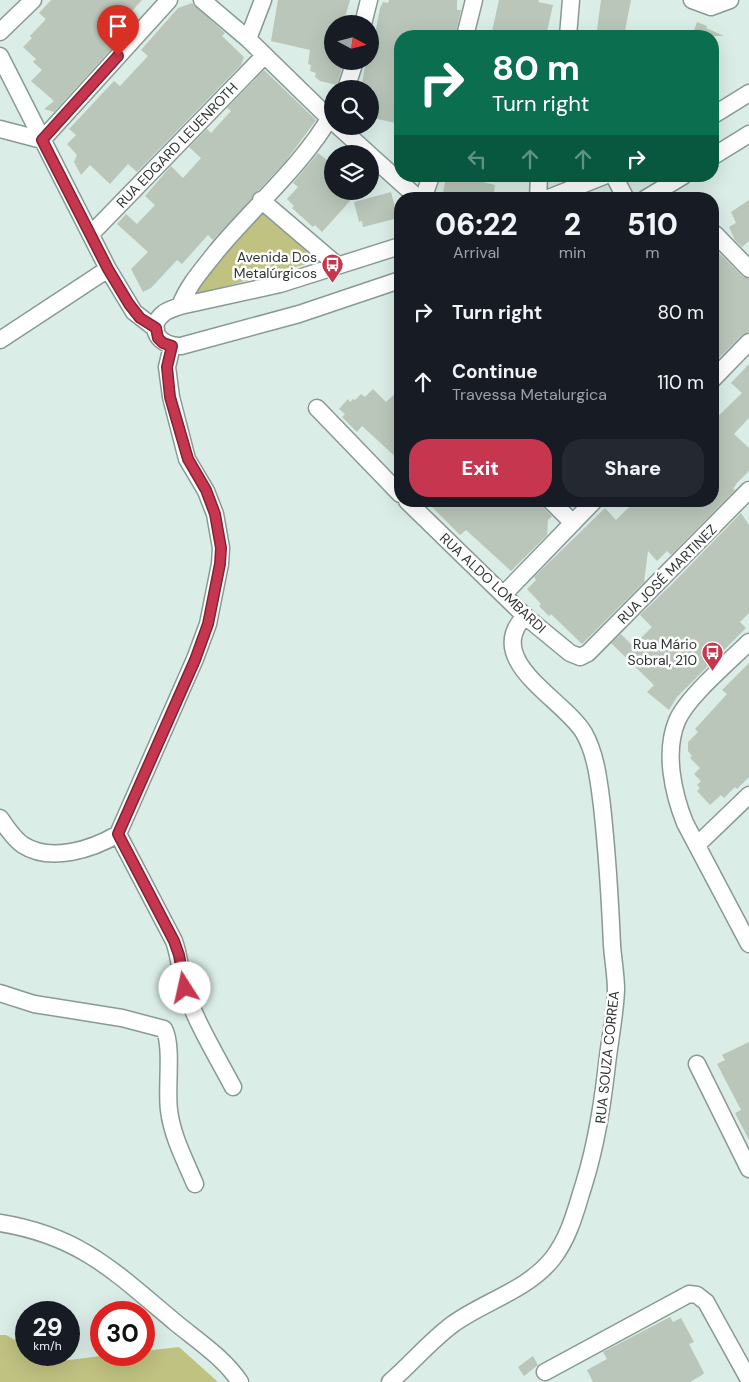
<!DOCTYPE html>
<html lang="en">
<head>
<meta charset="utf-8">
<style>
	:root { --surface:#171b24; --page:#242831; --text:#f1f3f6; --muted:#9ea1a6; --accent:#c6364f }
	body { margin:0; font-family:"DM Sans",sans-serif; background:var(--page); color:var(--text); height:100vh; display:flex; flex-direction:column; font-size:19px; white-space:nowrap }
	* { box-sizing:border-box; margin:0 }
	p { font-size:16px; color:var(--muted) }
	.icon { flex:none; width:28px; height:28px; fill:none; stroke:currentColor; stroke-width:2; stroke-linecap:round; stroke-linejoin:round }
	.map { position:relative; flex:1; overflow:hidden }
	.drawer { position:absolute; left:394px; top:192px; width:325px; height:315px; display:flex; flex-direction:column; background:var(--surface); border-radius:20px; box-shadow:0 5px 20px #0002 }
	.drawer>* { flex:none }
	.banner { position:absolute; left:394px; top:30px; width:325px; height:152px; border-radius:20px; box-shadow:0 5px 20px #0002; background:#0b6e4f; color:#fff; overflow:hidden }
	.needle { width:32px; rotate:97deg }
	.controls { position:absolute; left:324px; top:15px; display:grid; gap:10px }
	.controls a { display:grid; place-items:center; width:55px; height:55px; border-radius:50%; background:var(--surface); box-shadow:0 5px 20px #0002; font-size:25px }
	.speed { position:absolute; left:15px; top:1301px; display:flex; gap:10px; font-size:25px; font-weight:700; text-align:center }
	.speed>* { display:grid; place-content:center; width:65px; height:65px; border-radius:50%; background:var(--surface); box-shadow:0 5px 20px #0002; line-height:1 }
	.speed small { font-size:12px; font-weight:400 }
	.speed .limit { border:8px solid #d22; background:#fff; color:#111 }
	.pin { position:absolute; display:grid; place-items:center; width:42px; height:42px; color:#fff; margin:-51px -21px; border-radius:50% 50% 50% 0; rotate:-45deg; box-shadow:0 0 5px #0007 }
	.pin .icon { rotate:45deg }
	.me { position:absolute; width:55px; margin:-28px; rotate:350deg; stroke-linejoin:round; filter:drop-shadow(0 0 4px #0008) }
	.turn { display:flex; align-items:center; gap:18px; height:105px; padding:0 15px; font-size:22px }
	.turn .icon { width:65px; height:65px; stroke-width:2.5 }
	.turn b { display:block; font-size:35px; line-height:42px }
	.lanes { display:flex; align-items:center; height:48px; padding:0 15px; background:#0003; justify-content:center; gap:25px; direction:ltr }
	.lanes .off { opacity:.35 }
	.eta { display:flex; justify-content:space-evenly; align-items:center; height:85px; text-align:center }
	.eta b { font-size:30px; font-weight:800; line-height:35px }
	.primary-button { display:flex; gap:10px; margin-top:auto; padding:10px 15px }
	.primary-button a { flex:1; height:58px; border-radius:20px; background:var(--accent); color:#fff; font-size:20px; font-weight:800; line-height:58px; text-align:center }
	.primary-button a+a { background:var(--page); color:var(--text) }
	ul { padding:0; list-style:none }
	li { display:flex; align-items:center; gap:15px; height:70px; padding:0 15px }
	li div { flex:1 }
	li b { display:block; font-size:19px }
	li em { font-style:normal }
	.map>svg:first-child { display:block }
	.green { fill:#bfc281 }
	.building { fill:#bac6b9 }
	.lines { fill:none; stroke-linecap:round; stroke-linejoin:round }
	.minor-casing { stroke:#899a94; stroke-width:19 }
	.minor { stroke:#fff; stroke-width:16 }
	.route-casing { stroke:#812333; stroke-width:12 }
	.route { stroke:#c6364f; stroke-width:9 }
	.labels { text-anchor:middle; stroke-width:5; stroke-linejoin:round; paint-order:stroke }
	.street-label { font-size:14px; fill:#2e3533; stroke:#fff }
	.poi-label { font-size:14px; fill:#2e3533; stroke:#fff; text-anchor:end }
</style>
</head>
<body>
<div class="map">
<svg width="749" height="1382" viewBox="0 0 749 1382">
	<rect width="100%" height="100%" fill="#daede6"/>
	<path class="green" d="M261 205 318 258 313 262 199 294 195 291Z
		M0 1335H6L26 1346V1355H41L53 1362 109 1355H144V1351L179 1347 218 1382H0Z"/>
	<path class="building" d="M51 0H142L122 22 124 24 117 32 122 37 54 112 44 109 54 101 31 81 42 70 33 62 36 59 23 47 32 38 30 36 46 19 39 13Z
		M278 0H350L343 24H332V61H344L337 85 320 81 315 77 316 73 310 71 311 65 308 64 310 50 271 41Z
		M389 0H457V10H461L455 36H400V124L373 118 375 108 370 107 373 89H361L366 61H370L380 8 383 2 388 3Z
		M499 0H539L538 2 553 5 546 36H491Z
		M601 0H631L624 36 597 30Z
		M192 3 225 33 222 36 244 57 241 65 137 172 128 164 110 184 90 165 81 175 74 162 77 155 67 144 76 135 69 129 114 81 120 86 148 56 141 50 178 8Z
		M697 22 707 26 706 28 724 36H692Z
		M264 70 316 120 285 162 213 240 208 235 182 264 177 260 151 288 143 292 131 269 148 252 117 224 126 214 137 224 155 205 145 196 171 166 183 178 201 158 189 147 207 129 211 133 231 111 227 108Z
		M318 153 332 164V191H359L322 232 315 225 313 227 292 208 294 206 287 199 298 187 293 183Z
		M446 176H484L483 182 495 185 493 199H442Z
		M391 192 398 218 363 227 362 221 359 222 354 202Z
		M749 200V241L742 247 735 240 729 227 736 223 731 212Z
		M712 246 742 276 749 279V332L742 335 717 360 712 356Z
		M749 364V418L734 434 749 448V471L737 483 733 489 735 490 671 555 667 551 657 561 648 551 644 582 582 644 551 614 549 616 539 606 541 604 527 589 536 580 534 577 605 508 616 520 635 501H712V422L742 393 731 383Z
		M373 389 386 402 400 389V461L362 426 357 432 342 417 345 414 339 409 348 399 350 402 353 399 355 400 361 394 365 397Z
		M438 501H541L544 508 552 516 548 520 547 535 511 571 466 530 460 535 432 507Z
		M741 513 749 525V613L740 622 746 628 677 697 669 710 647 692 654 685 611 643 621 634 633 646 652 627 640 615 677 579Z
		M749 663V777L737 789 735 787 724 798 721 795 710 805 697 791 700 788 697 785 701 781 694 774 700 768 690 758 692 756 688 751V742L698 732 695 729 727 694 722 690Z
		M749 1042V1140L735 1113 741 1110 717 1064 725 1060 722 1055Z
		M670 1317 673 1322 681 1318 694 1342 689 1344 704 1373 702 1375 690 1382H593L587 1370 607 1359 603 1352Z
		M533 1356 538 1365 524 1376 518 1367Z"/>
	<g class="lines">
		<defs>
			<path id="minor" d="M202 0 248 39 332 121
				M692 0 711 7 730 0
				M363 24 369 0
				M0 32 33 0
				M465 36 474 0
				M568 36 571 0
				M248 39 263 0
				M0 56 108 269 134 312 156 329
				M346 89 355 61
				M712 116 749 93
				M338 126 369 154
				M0 129 42 140 169 0
				M370 155 419 199
				M712 157 749 134
				M614 176 626 199
				M423 199 431 176
				M538 199 539 176
				M546 199 604 176
				M645 199 683 176
				M261 200 337 265
				M91 234 264 56
				M715 234 749 269
				M400 246 280 284 180 306C175 308 168 310 164 313 145 328 160 347 181 346L299 314 400 280
				M180 306C188 285 202 270 216 252 254 206 302 166 332 114
				M0 340 108 269
				M712 380 749 342
				M317 408 400 494
				M407 501 525 616 570 653 580 657 588 653 749 490
				M551 501 573 523
				M504 594 594 501
				M749 642C729 662 687 697 677 721 664 752 673 793 685 823L749 944
				M0 818C6 827 14 839 23 845 51 863 93 849 118 834L195 659 208 624 220 564 221 548 215 514 206 491 187 459 171 397 167 367 172 346
				M118 834 174 941C180 957 180 974 185 990 197 1024 216 1055 233 1087
				M697 845 749 795
				M0 993 34 1004 122 1018 164 1029C173 1046 166 1088 169 1110 172 1136 185 1160 195 1184
				M697 1064 749 1169
				M0 1223C81 1236 116 1273 176 1323 198 1341 224 1358 240 1382
				M545 1372 689 1294 697 1295 706 1302 748 1378
				M390 1382C411 1364 430 1341 453 1324 485 1301 528 1290 553 1258 570 1236 576 1209 584 1184 597 1142 603 1100 608 1056 611 1034 615 1012 616 990 616 975 613 960 612 945 610 899 607 852 602 806 599 782 596 754 584 733 564 699 482 661 525 616"/>
		</defs>
		<use href="#minor" class="minor-casing"/>
		<use href="#minor" class="minor"/>
	</g>
	<g class="lines">
		<defs>
			<path id="route" d="M118 56 42 140 108 269 129 304 140 318 156 328 158 338 163 343 172 346 167 367 170 397 188 459 206 490 215 514 221 548 220 564 208 624 195 660 118 834 174 941 179 955 185 988"/>
		</defs>
		<use href="#route" class="route-casing"/>
		<use href="#route" class="route"/>
	</g>
	<defs>
		<symbol id="bus-pin" viewBox="-11 -11 22 30"><path d="M0 17L-7.5 6A9.5 9.5 0 1 1 7.5 6Z" fill="#c6364f" stroke="#fff"/><path d="M-5-6H5V4H4V6H2V4H-2V6H-4V4H-5ZM-3.5-4V0h7V-4ZM-3.5 1.2v1.5H-2V1.2ZM2 1.2v1.5H3.5V1.2Z" fill="#fff"/></symbol>
	</defs>
	<g fill-rule="evenodd">
		<use href="#bus-pin" x="320" y="252" width="25" height="34"/>
		<use href="#bus-pin" x="700" y="640" width="25" height="34"/>
	</g>
	<g class="labels">
		<g class="street-label">
			<text transform="translate(177 145) rotate(-46)" y="5">RUA EDGARD LEUENROTH</text>
			<text transform="translate(667 574) rotate(-45)" y="5">RUA JOSÉ MARTINEZ</text>
			<text transform="translate(493 583) rotate(43)" y="5">RUA ALDO LOMBARDI</text>
			<text transform="translate(607 1057) rotate(-84)" y="5">RUA SOUZA CORREA</text>
		</g>
		<g class="poi-label">
			<text x="317" y="262">Avenida Dos<tspan x="317" dy="16">Metalúrgicos</tspan></text>
			<text x="697" y="649">Rua Mário<tspan x="697" dy="16">Sobral, 210</tspan></text>
		</g>
	</g>
</svg>
<div class="controls">
<a><svg class="needle" viewBox="-14 -14 28 28"><path d="M0-13l5 13h-10z" fill="#e53935"/><path d="M0 13l5-13h-10z" fill="#9ea1a6"/></svg></a>
<a><svg class="icon" aria-label="search" viewBox="0 0 24 24"><circle cx="10" cy="10" r="6"/><path d="M15 15l6 6"/></svg></a>
<a><svg class="icon" aria-label="layers" viewBox="0 0 24 24"><path d="M12 4l9 5-9 5-9-5zM3 14l9 5 9-5"/></svg></a>
</div>
<div class="speed"><div>29<small>km/h</small></div><div class="limit">30</div></div>
<div class="pin" style="left:118px;top:56px;background:#d93025"><svg class="icon" aria-label="arrive" viewBox="0 0 24 24"><path d="M6 21V4h12l-3 4 3 4H6"/></svg></div>
<svg class="me" style="left:185px;top:988px" viewBox="-20 -20 40 40"><circle r="19" fill="#fff"/><path d="M0-13L10 11 0 6-10 11z" fill="#c6364f"/></svg>
<div class="banner">
<div class="turn"><svg class="icon" aria-label="right" viewBox="0 0 24 24"><path d="M7 20v-9h11M14 6l5 5-5 5"/></svg><div><b>80 m</b>Turn right</div></div>
<div class="lanes"><svg class="icon off" aria-label="left" viewBox="0 0 24 24"><path d="M17 20v-9H6M10 6l-5 5 5 5"/></svg><svg class="icon off" aria-label="ahead" viewBox="0 0 24 24"><path d="M12 20V5M6 11l6-6 6 6"/></svg><svg class="icon off" aria-label="ahead" viewBox="0 0 24 24"><path d="M12 20V5M6 11l6-6 6 6"/></svg><svg class="icon" aria-label="right" viewBox="0 0 24 24"><path d="M7 20v-9h11M14 6l5 5-5 5"/></svg></div>
</div>
<section class="drawer">
<div class="eta">
<div><b>06:22</b><p>Arrival</p></div>
<div><b>2</b><p>min</p></div>
<div><b>510</b><p>m</p></div>
</div>
<ul>
<li><svg class="icon" aria-label="right" viewBox="0 0 24 24"><path d="M7 20v-9h11M14 6l5 5-5 5"/></svg><div><b>Turn right</b></div><em>80 m</em></li>
<li><svg class="icon" aria-label="ahead" viewBox="0 0 24 24"><path d="M12 20V5M6 11l6-6 6 6"/></svg><div><b>Continue</b><p>Travessa Metalurgica</p></div><em>110 m</em></li>
</ul>
<div class="primary-button"><a>Exit</a><a>Share</a></div>
</section>
</div>
</body>
</html>
